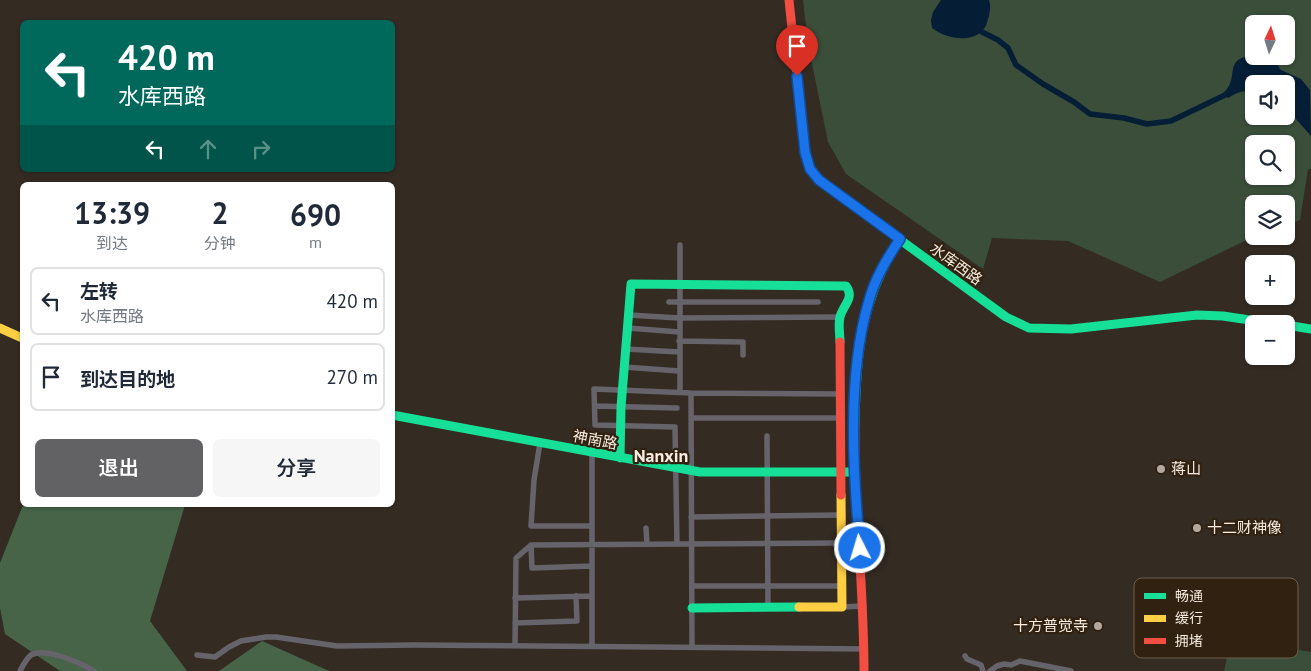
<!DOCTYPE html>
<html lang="zh">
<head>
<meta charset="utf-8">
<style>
	:root { --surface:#fff; --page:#f6f6f7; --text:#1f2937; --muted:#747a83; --line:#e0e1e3; --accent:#626265 }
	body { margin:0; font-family:"PT Sans","Noto Sans SC",sans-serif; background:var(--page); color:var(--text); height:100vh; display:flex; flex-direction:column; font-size:19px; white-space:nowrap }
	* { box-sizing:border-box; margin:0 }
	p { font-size:16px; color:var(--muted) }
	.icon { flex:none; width:28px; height:28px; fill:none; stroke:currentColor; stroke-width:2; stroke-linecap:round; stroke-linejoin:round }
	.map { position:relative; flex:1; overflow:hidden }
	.details { position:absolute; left:20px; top:182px; width:375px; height:325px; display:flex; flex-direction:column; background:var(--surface); border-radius:8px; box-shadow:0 1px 4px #0004 }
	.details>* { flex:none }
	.hud { position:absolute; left:20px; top:20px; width:375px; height:152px; border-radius:8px; box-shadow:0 1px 4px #0004; background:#00695c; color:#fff; overflow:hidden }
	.needle { width:32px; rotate:4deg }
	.fabs { position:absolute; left:1245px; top:15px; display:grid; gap:10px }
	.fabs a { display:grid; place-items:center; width:50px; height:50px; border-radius:8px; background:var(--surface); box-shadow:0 1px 4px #0004; font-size:25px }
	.pin { position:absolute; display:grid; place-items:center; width:42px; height:42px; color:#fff; margin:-51px -21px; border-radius:50% 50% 50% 0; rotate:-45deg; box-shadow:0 0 5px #0007 }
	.pin .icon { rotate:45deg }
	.me { position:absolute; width:55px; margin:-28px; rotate:355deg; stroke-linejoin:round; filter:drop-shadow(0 0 4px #0008) }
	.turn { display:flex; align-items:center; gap:18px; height:105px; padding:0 15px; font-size:22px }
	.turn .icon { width:65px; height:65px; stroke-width:2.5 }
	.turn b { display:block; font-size:35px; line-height:42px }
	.lanes { display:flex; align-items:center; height:48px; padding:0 15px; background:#0003; justify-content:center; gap:25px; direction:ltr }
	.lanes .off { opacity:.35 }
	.eta { display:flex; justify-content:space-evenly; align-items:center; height:85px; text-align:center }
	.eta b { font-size:30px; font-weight:600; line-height:35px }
	.button { display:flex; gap:10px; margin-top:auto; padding:10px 15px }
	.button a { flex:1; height:58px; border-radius:8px; background:var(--accent); color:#fff; font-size:20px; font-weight:600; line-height:58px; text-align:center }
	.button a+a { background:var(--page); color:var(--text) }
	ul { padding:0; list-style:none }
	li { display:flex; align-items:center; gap:15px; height:68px; margin:0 10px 8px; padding:0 5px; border:2px solid var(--line); border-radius:8px }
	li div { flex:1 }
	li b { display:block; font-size:19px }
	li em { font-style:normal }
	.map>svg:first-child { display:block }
	.green { fill:#3a4e3a; fill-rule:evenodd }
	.forest { fill:#476449 }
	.water { fill:#051e35 }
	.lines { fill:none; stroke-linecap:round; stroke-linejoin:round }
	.canal { stroke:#051e35; stroke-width:5.5 }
	.street { stroke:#67636a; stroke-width:5.5 }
	.fast { stroke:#16e098; stroke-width:9 }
	.slow { stroke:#ffcf43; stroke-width:9 }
	.jam { stroke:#f24e42; stroke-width:9 }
	.route-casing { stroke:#114b97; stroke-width:12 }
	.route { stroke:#1a73e8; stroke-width:9 }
	.poi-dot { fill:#b3a89e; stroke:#312111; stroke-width:2 }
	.labels { text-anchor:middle; stroke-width:4.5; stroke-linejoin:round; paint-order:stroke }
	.street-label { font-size:15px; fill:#f7ece1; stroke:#312111 }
	.poi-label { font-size:15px; fill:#f7ece1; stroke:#312111; text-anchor:start }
	.quarter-label { font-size:18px; font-weight:bold; fill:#f7ece1; stroke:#312111 }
	.key { fill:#312111; stroke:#6c5e4f; stroke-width:1 }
	.key-label { font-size:14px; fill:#f7ece1 }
</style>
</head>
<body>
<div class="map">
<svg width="1311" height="671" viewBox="0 0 1311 671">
	<rect width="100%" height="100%" fill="#342b23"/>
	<path class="green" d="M803 0H1311V169H1308L1300 220 1286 225V204H1254L1255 236 1160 282 1068 241 992 238 983 269 846 174 828 142 808 44ZM1254 24H1286V56H1254ZM1254 84H1286V116H1254ZM1254 144H1286V176H1254Z
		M1231 639 1311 652V671H1224Z"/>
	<path class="forest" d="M23 505H185L150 621 187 671H60L5 634 0 608V563Z
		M262 641 329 671H219Z"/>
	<path class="water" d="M941 0H989C991 6 990 10 989 16 987 21 987 26 983 30 971 44 944 38 932 28L931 20 933 12Z
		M1249 56 1273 59 1281 70 1301 79 1310 90 1311 136 1296 119 1286 102V84H1254V92C1244 89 1236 93 1228 98L1223 93C1240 80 1223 60 1249 56Z"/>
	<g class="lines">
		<path class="canal" d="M982 32 998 40 1008 48 1016 65 1043 84 1074 102 1090 114 1124 118 1147 124 1171 121 1225 95"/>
		<path class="street" d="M669 302H818
			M629 315 679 318 840 317
			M628 328 679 332
			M679 341 743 342V355
			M626 349 679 352
			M624 367 679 371
			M680 392V245
			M691 393 692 647
			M595 406 677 408
			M691 418H841
			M767 436 768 608
			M540 443 534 480 531 526H592
			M592 453V646
			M691 517 841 515
			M646 528 647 544
			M677 544 675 427 595 425 594 389 691 393 840 394
			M531 545 532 568 592 566
			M692 586H842
			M515 598 592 596
			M842 607 864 606
			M515 623 577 621 576 596
			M515 646 516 558 531 545 842 543
			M197 655 215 657 229 647 241 641 266 637H276L337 646 415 645 865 649
			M965 656 967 659 981 665 983 671
			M20 671C23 665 26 659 31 655 45 647 81 663 94 671
			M990 671 997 666 1004 664 1011 665 1020 661 1071 671"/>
		<path class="fast" d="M808 162 812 172 821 182 1006 317 1029 328 1071 329 1197 315 1223 316 1276 324
			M1286 325 1311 329
			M392 415 700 472H855
			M855 424C856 356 861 297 900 239
			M620 458 621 407 631 284 846 286C855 298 843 305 840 317 838 324 840 335 840 342
			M692 608 799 607"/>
		<path class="slow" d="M0 328 22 338
			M799 607H842L841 495"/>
		<path class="jam" d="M789 0 805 152 808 162
			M840 342 841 495
			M855 424C854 507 864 589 864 671"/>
	</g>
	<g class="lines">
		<defs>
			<path id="route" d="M797 76 805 152 810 169 819 180 900 239C886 260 874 280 868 304 847 377 853 473 860 548"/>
		</defs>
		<use href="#route" class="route-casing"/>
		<use href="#route" class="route"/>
	</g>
	<g class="poi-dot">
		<circle cx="1161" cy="469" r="5"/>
		<circle cx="1197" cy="528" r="5"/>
		<circle cx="1098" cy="626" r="5"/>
	</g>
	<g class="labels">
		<g class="street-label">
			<text transform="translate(956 264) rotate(36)" y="5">水库西路</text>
			<text transform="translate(595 440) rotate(11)" y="5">神南路</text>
		</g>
		<g class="poi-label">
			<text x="1171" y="474">蒋山</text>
			<text x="1207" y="533">十二财神像</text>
			<text x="1088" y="631" text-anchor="end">十方普觉寺</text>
		</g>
		<g class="quarter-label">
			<text x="661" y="462">Nanxin</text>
		</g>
	</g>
	<rect x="1134" y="578" width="164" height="80" rx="8" class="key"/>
	<rect x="1144" y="593" width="22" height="6" fill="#16e098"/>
	<rect x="1144" y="615" width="22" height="7" fill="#ffcf43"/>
	<rect x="1144" y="638" width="22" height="6" fill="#f24e42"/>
	<g class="key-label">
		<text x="1175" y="601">畅通</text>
		<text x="1175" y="623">缓行</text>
		<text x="1175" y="646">拥堵</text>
	</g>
</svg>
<div class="fabs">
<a><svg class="needle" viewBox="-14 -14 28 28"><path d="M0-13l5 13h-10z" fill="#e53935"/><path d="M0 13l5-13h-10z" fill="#747a83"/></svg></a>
<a><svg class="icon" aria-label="sound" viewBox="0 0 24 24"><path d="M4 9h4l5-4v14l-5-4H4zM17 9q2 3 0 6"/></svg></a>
<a><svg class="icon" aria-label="search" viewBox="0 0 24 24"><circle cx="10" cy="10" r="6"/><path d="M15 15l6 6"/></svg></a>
<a><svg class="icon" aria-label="layers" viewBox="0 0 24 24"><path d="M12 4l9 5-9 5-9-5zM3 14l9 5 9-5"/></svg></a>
<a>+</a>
<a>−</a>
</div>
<div class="pin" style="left:797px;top:76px;background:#d93025"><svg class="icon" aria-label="arrive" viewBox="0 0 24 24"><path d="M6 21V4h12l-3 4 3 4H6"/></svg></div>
<svg class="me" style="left:860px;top:548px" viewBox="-20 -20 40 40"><circle r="17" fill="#1a73e8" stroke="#fff" stroke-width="3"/><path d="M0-11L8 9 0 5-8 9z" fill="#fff"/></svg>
<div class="hud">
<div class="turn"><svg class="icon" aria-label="left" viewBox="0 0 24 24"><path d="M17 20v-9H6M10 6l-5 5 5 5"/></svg><div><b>420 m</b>水库西路</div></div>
<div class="lanes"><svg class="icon" aria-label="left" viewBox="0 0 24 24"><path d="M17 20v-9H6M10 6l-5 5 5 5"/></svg><svg class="icon off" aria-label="ahead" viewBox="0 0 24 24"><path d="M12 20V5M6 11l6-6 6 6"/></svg><svg class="icon off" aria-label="right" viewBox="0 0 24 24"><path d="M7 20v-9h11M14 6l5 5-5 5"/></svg></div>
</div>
<section class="details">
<div class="eta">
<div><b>13:39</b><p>到达</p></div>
<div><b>2</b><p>分钟</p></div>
<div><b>690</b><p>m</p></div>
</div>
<ul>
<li><svg class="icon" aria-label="left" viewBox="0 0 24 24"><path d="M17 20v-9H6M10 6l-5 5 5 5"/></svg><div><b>左转</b><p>水库西路</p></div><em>420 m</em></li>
<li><svg class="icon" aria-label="arrive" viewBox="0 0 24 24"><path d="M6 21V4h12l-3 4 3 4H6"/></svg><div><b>到达目的地</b></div><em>270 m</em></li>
</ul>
<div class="button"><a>退出</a><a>分享</a></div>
</section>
</div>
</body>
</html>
